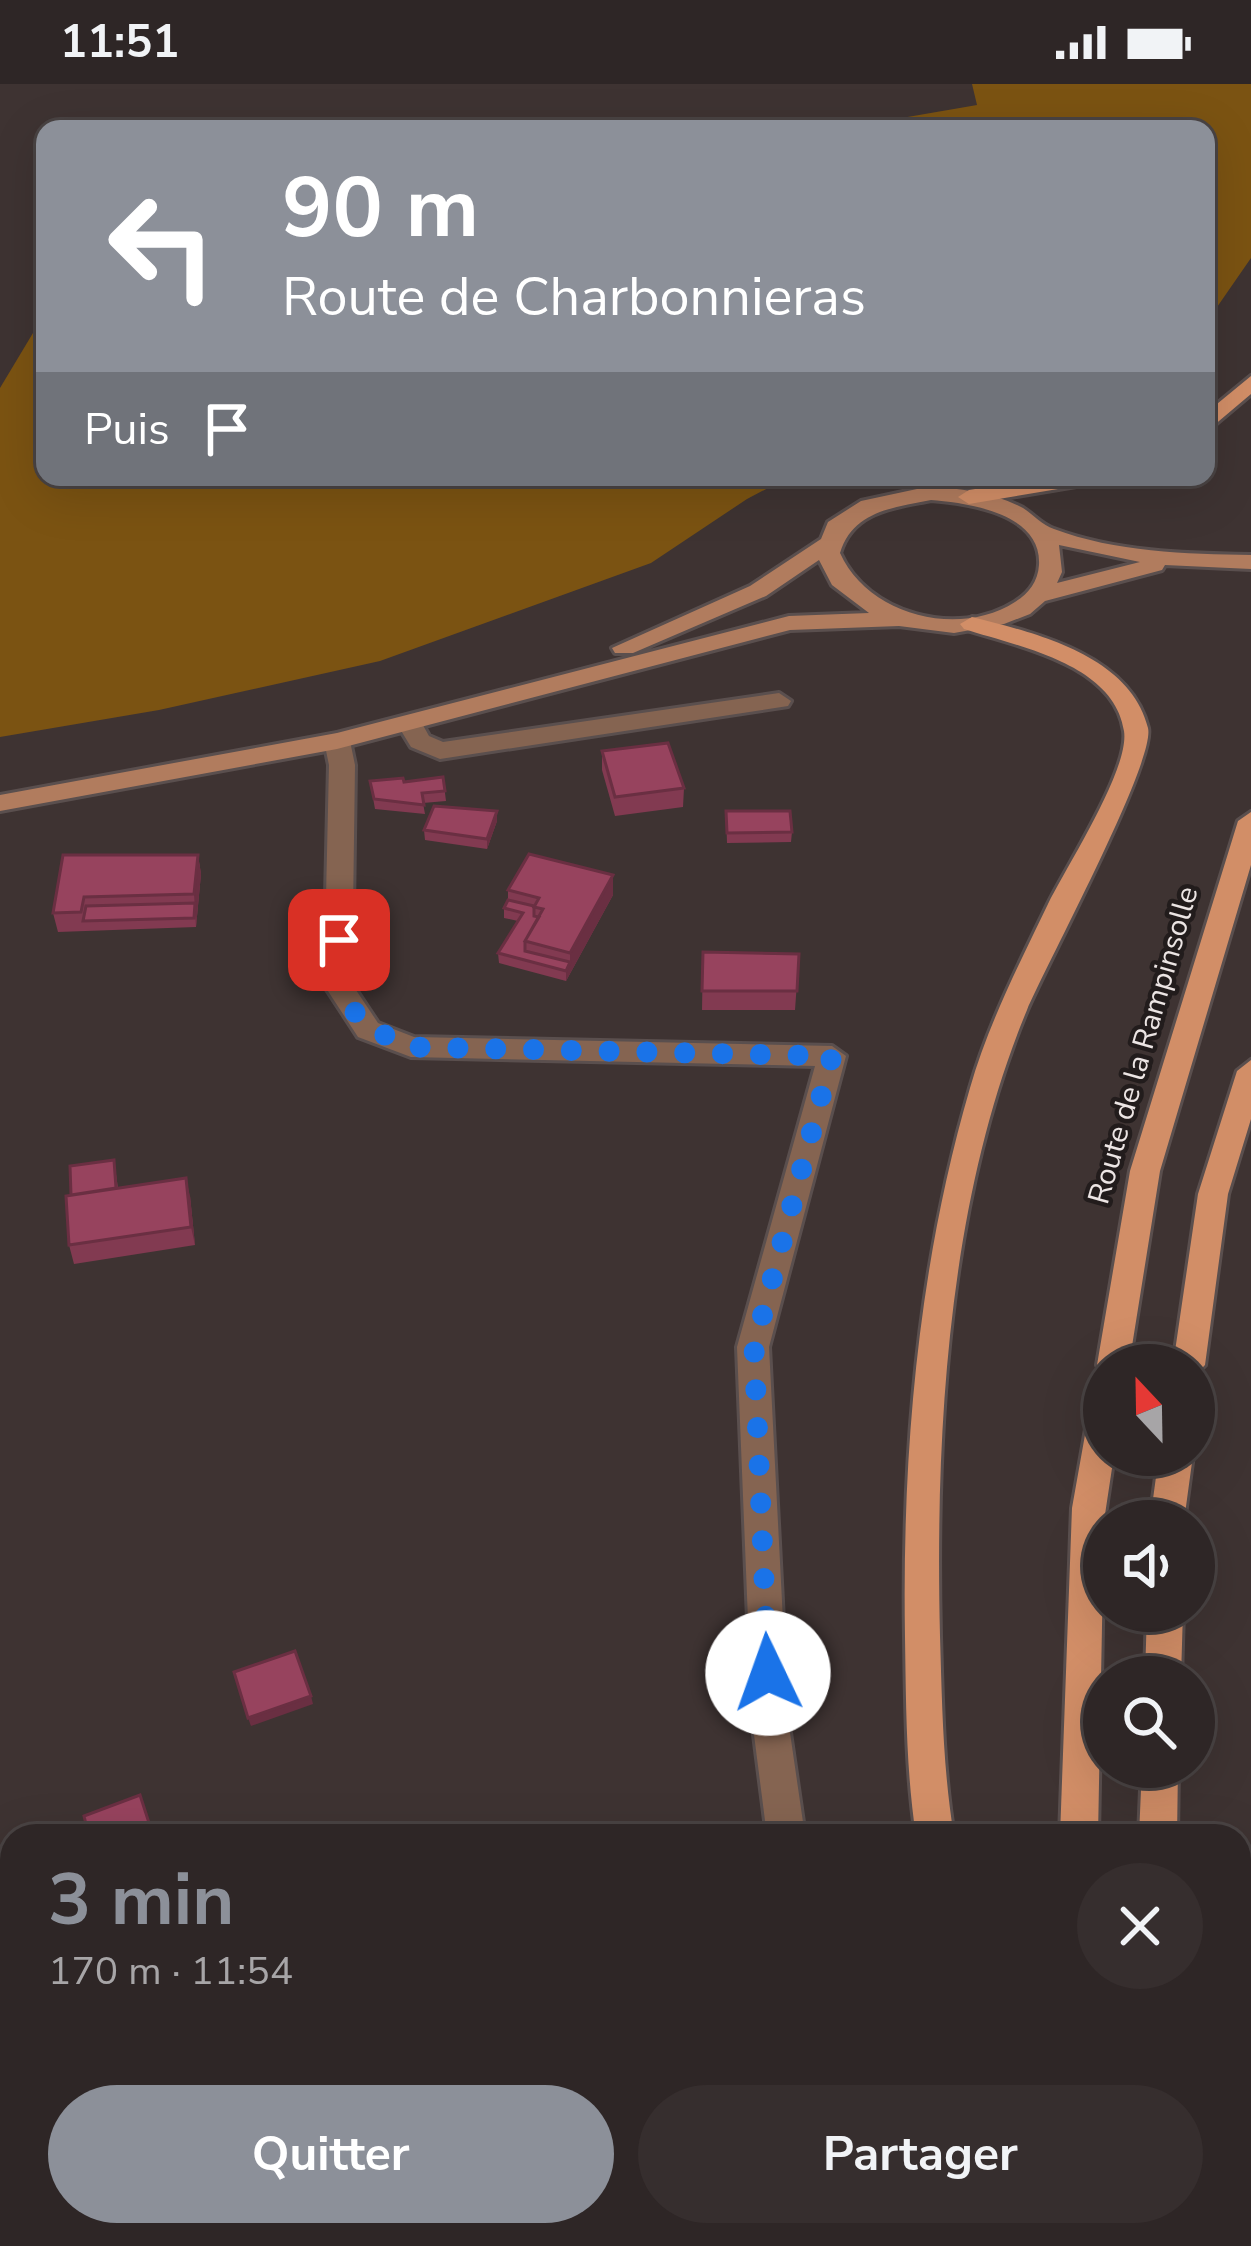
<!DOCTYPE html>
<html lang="fr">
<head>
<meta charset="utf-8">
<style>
	:root { --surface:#2e2626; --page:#362e2e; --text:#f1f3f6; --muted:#a7a5a7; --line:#494343; --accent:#8c9099 }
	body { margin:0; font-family:"Nunito Sans",sans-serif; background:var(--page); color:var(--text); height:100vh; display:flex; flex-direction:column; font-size:45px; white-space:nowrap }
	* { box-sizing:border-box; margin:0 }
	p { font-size:39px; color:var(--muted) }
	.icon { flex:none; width:66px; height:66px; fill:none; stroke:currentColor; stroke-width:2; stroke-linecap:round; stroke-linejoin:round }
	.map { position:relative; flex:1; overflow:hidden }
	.panel { position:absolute; left:0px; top:1740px; width:1251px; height:423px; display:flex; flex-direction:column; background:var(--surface); border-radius:36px 36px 0 0; box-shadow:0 12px 48px #0002,0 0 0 3px var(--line) }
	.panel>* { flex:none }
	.banner { position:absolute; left:36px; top:36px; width:1179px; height:366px; border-radius:24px; box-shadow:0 12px 48px #0002,0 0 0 3px var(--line); background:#8c9099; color:#fff; overflow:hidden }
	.needle { width:78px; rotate:338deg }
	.tools { position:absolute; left:1083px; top:1260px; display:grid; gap:24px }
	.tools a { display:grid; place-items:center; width:132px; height:132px; border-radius:50%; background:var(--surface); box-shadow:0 12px 48px #0002,0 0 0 3px var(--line); font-size:60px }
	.pin { position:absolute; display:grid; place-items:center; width:102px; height:102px; color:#fff; margin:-51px; border-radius:24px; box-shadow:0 6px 18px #0006 }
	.me { position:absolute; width:132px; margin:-66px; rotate:357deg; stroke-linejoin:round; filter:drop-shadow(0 0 9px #0008) }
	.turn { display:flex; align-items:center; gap:42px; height:252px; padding:0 48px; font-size:54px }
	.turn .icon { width:156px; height:156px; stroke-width:2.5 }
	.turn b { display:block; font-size:84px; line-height:102px }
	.then { display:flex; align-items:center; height:114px; padding:0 48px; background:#0003; gap:24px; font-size:45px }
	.round { display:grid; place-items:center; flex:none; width:126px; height:126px; border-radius:63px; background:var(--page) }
	.summary { display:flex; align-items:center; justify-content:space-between; height:204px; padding:0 48px }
	h1 { font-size:72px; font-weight:700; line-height:90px; color:var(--accent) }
	.button { display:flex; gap:24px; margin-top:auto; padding:24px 48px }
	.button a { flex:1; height:138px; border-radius:72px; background:var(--accent); color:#fff; font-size:48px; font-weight:700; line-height:138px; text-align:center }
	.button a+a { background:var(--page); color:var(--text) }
	.status { display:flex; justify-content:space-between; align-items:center; height:84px; padding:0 60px; background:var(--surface); direction:ltr }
	.status svg { height:33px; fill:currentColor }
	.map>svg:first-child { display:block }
	.forest { fill:#7b5312 }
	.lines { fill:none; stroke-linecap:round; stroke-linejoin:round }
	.minor-casing { stroke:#5a4f4e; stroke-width:6 }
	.secondary-casing { stroke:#5a4f4e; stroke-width:6 }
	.primary-casing { stroke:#5a4f4e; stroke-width:6 }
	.minor { fill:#856451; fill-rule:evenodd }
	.secondary { fill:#b17c5e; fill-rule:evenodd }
	.primary { fill:#d28e67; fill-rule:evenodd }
	.wall { fill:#823a51 }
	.shaded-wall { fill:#6a2f42 }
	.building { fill:#97435e; stroke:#6a2f42; stroke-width:3 }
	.route { stroke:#1a73e8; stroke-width:21; stroke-dasharray:0 37.8 }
	.labels { text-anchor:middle; stroke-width:9; stroke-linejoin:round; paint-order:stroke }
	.street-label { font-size:30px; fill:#ece5e4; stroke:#221c1c }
</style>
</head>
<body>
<div class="status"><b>11:51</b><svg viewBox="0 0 49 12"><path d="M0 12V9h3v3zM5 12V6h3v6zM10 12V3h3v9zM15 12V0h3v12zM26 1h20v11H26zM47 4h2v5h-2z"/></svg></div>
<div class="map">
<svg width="1251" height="2162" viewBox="0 0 1251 2162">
	<rect width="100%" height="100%" fill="#3e3332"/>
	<path class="forest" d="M972 0H1251V174L1206 239V45H838L977 21Z
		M45 229V393H789L747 415 651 479 380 577 159 626 0 653V304Z"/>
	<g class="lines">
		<defs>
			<path id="minor" d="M779 609 791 617 788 622 440 675 411 663 397 640 410 632 419 634 429 652 443 658Z
				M337 649 350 657 355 681 352 900 378 939 414 953 832 962 846 972 769 1263 788 1635 805 1752H767L752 1635 737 1263 815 982 411 973 358 953 324 901 329 681 324 657Z
				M819 2151H861L863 2162H821Z"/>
			<path id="secondary" d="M931 402C962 405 995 409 1023 424 1034 431 1042 441 1054 445 1115 468 1186 470 1251 471V485L1165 481 1162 486 1045 517 1030 530 1004 540 954 549 899 542 790 546 337 665 0 727V711L337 649 789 532 869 529 832 501 819 476 766 512 633 569H615L612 564 750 502 821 455 828 438 861 417ZM931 416C968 419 1042 429 1039 481 1038 498 1028 510 1015 518 957 555 867 530 840 469 853 427 892 424 931 416ZM1059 461 1140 478 1057 499 1062 488Z"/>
			<path id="primary" d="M1251 292V310L1206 348V329Z
				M1048 393H1099L1088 400 969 420 958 413 969 406Z
				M972 533C1035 549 1130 571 1148 644 1156 677 1047 879 1027 926 948 1115 935 1349 940 1552 942 1619 943 1686 954 1752H916C906 1686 906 1619 905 1553 902 1369 918 1182 970 1004 988 941 1019 880 1048 820 1066 783 1130 685 1124 647 1114 579 1016 562 964 545L960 540Z
				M1251 728V781L1160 1087 1129 1281H1104V1291L1097 1281 1130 1087 1238 737Z
				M1251 976V1035L1228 1110 1205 1281 1194 1292V1281H1173L1198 1110 1237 987Z
				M1104 1320V1371H1114L1104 1437 1098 1752H1060L1072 1424 1088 1334 1092 1324Z
				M1159 1371H1193L1184 1437H1150Z
				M1147 1527H1183L1181 1593H1145Z
				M1142 1683H1178L1177 1752H1139Z
				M985 2151H1027L1029 2162H987Z
				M1083 2151H1125L1126 2162H1084Z
				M1153 2151H1195L1196 2162H1154Z"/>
		</defs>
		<use href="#minor" class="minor-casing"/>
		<use href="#secondary" class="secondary-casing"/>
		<use href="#primary" class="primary-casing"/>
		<use href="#minor" class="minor"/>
		<use href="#secondary" class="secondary"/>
		<use href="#primary" class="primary"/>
	</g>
	<path class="wall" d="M602 667 684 704 683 723 615 732 602 686Z
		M443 693 446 717 423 719 425 730 375 725 370 697 404 698Z
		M726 727 792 748 791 758 727 759Z
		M497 737 487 765 425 756 424 746Z
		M63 771H198L201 790 196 843 58 848 53 829Z
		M508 806 613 811 566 897 499 879 498 869 518 837 504 834V824L508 816Z
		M703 868 799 870 795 926H702Z
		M114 1076 118 1104 190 1112 195 1161 74 1180 69 1161 71 1111Z"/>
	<path class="shaded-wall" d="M497 727V737L487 765V755Z
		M198 771 201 790 196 843 194 810Z
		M613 791V811L566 897V887L570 878V869Z
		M186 1094 190 1112 195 1161 191 1143Z
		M311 1612 313 1620 251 1642 248 1634Z
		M140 1711 153 1752H132Z
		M12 1948V1965L2 1968 0 1964V1952Z"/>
	<path class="building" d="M668 659 684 704 615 713 602 667Z
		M443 693 445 707 422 709 424 721 374 715 370 697 403 694 404 698Z
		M434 722 497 727 487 755 424 746Z
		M726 727H790L792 748 727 749Z
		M529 770 613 791 570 869 525 857 543 825 534 823 539 814 508 806Z
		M63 771H198L194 810 84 813 81 828 53 829Z
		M508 816 534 822V832L539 833 525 857V867L570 878 566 887 498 869 523 829 504 824Z
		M195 819 194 834 83 837 86 822Z
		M703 868 799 870 797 907H702Z
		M114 1076 116 1104 71 1111 70 1082Z
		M186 1094 191 1143 69 1161 66 1112Z
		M295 1567 311 1612 248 1634 234 1588Z
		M140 1711 151 1745 132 1752H89L84 1732Z
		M12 1765V1948L0 1952V1769Z
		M338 2151H450L453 2162H342Z
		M691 2151H804L805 2162H692Z"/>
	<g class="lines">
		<path class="route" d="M339 856C338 921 352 939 411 963L832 972 754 1263 768 1589"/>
	</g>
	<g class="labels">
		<g class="street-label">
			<text transform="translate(1143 961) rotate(-74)" y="10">Route de la Rampinsolle</text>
		</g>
	</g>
</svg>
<div class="tools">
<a><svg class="needle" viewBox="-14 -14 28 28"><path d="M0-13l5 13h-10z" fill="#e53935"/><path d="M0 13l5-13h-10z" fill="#a7a5a7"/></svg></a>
<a><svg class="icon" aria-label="sound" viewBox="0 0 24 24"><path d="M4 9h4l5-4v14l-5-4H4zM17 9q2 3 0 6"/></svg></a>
<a><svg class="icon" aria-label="search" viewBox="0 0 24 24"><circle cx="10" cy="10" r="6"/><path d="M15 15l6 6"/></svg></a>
</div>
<div class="pin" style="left:339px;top:856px;background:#d93025"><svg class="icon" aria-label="arrive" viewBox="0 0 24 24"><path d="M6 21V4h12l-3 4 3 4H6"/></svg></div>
<svg class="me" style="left:768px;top:1589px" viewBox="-20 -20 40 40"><circle r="19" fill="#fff"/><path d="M0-13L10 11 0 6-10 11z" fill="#1a73e8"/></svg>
<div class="banner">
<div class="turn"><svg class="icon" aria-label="left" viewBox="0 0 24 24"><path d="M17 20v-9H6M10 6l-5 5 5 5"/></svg><div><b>90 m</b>Route de Charbonnieras</div></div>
<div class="then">Puis<svg class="icon" aria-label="arrive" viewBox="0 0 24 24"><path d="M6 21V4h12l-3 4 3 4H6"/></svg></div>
</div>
<section class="panel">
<div class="summary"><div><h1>3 min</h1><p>170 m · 11:54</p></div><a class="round"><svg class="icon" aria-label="close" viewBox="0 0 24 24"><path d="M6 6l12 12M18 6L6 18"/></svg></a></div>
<div class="button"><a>Quitter</a><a>Partager</a></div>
</section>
</div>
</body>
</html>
